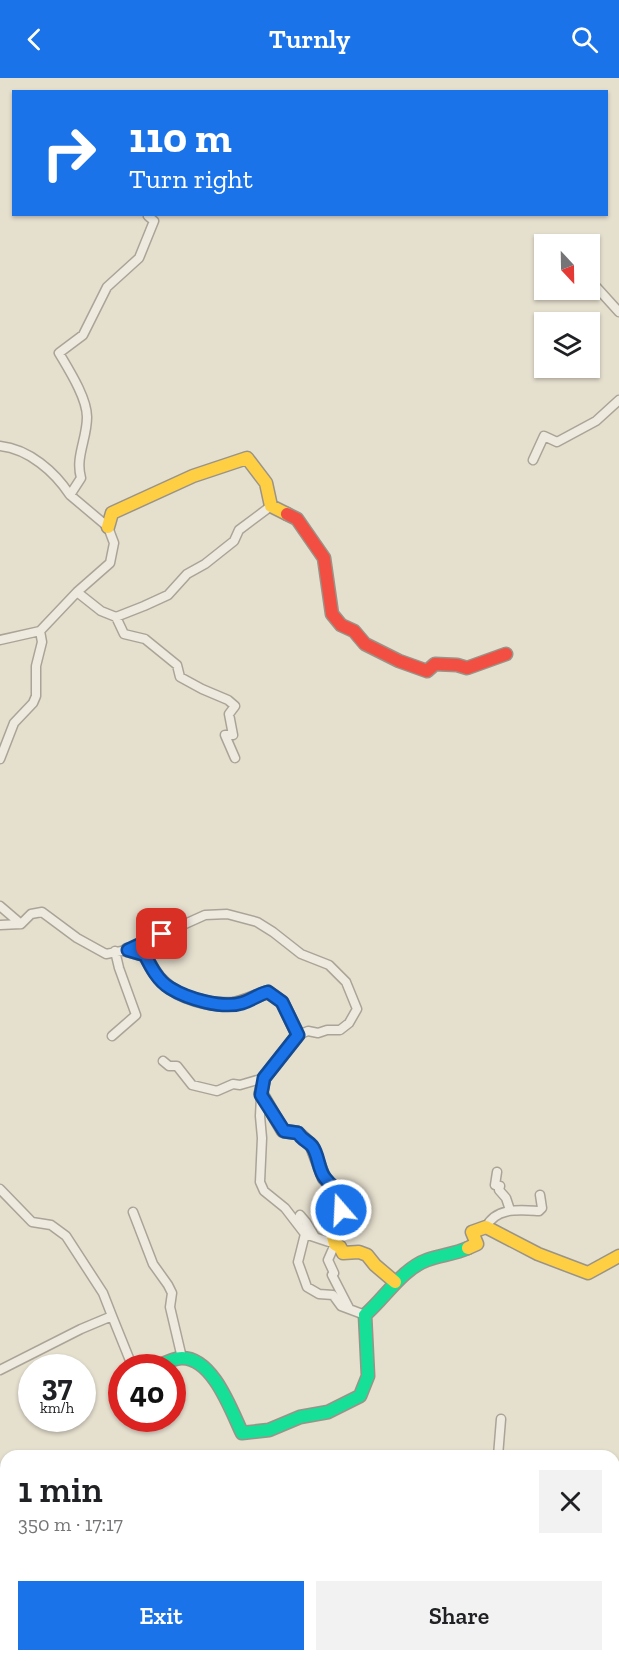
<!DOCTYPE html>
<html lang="en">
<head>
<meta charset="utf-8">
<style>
	:root { --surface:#fff; --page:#f2f2f2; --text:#202124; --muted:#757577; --accent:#1a73e8 }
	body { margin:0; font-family:"Zilla Slab",serif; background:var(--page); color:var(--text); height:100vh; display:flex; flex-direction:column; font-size:22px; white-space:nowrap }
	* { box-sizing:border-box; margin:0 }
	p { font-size:20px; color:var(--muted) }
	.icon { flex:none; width:33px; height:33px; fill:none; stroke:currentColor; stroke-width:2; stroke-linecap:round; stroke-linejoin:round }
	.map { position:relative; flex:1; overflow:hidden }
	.drawer { position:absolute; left:0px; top:1372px; width:620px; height:212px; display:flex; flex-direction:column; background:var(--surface); border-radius:18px 18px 0 0; box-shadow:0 2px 4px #0004 }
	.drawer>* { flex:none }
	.guide { position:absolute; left:12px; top:12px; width:596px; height:126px; border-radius:0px; box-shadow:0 2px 4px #0004; background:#1a73e8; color:#fff; overflow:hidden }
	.needle { width:39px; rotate:158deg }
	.controls { position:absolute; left:534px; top:156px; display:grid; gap:12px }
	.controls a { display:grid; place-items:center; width:66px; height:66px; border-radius:0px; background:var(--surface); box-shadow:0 2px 4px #0004; font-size:30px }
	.speed { position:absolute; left:18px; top:1276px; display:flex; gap:12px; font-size:30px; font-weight:700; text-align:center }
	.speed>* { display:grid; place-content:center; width:78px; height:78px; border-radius:50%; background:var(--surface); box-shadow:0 2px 4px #0004; line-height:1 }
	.speed small { font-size:15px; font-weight:400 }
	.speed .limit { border:9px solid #d22; background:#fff; color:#111 }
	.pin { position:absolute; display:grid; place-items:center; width:51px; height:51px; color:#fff; margin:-26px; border-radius:12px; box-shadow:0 3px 9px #0006 }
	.me { position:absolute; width:66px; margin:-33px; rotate:341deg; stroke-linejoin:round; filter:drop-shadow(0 0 4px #0008) }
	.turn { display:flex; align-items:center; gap:21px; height:126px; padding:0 18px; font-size:27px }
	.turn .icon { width:78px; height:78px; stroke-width:2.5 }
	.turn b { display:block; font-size:42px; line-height:51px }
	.round { display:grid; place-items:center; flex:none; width:63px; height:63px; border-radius:0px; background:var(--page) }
	.headline { display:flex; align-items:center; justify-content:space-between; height:102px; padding:0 18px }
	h1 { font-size:36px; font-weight:600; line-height:45px }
	.cta { display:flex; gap:12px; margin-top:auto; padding:12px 18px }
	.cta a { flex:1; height:69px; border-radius:0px; background:var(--accent); color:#fff; font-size:24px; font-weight:600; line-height:69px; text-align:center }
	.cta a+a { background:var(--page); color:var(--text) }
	header { display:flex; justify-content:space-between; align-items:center; height:78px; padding:0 18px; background:var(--accent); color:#fff; font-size:27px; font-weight:600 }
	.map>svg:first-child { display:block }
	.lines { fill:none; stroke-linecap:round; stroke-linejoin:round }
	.street-casing { stroke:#aaa497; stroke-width:11 }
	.fast-casing { stroke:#9a9387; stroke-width:15 }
	.slow-casing { stroke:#9a9387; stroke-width:15 }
	.jam-casing { stroke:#9a9387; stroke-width:15 }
	.street { stroke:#eeeae0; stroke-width:8 }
	.fast { stroke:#16e098; stroke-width:12 }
	.slow { stroke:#ffcf43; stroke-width:12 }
	.jam { stroke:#f24e42; stroke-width:12 }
	.route-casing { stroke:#114b97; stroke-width:15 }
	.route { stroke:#1a73e8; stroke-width:10 }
</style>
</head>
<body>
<header><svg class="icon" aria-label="back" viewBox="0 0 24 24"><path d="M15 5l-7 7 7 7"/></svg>Turnly<svg class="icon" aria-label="search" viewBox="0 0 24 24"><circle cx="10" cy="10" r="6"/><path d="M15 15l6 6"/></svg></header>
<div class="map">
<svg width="619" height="1583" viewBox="0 0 619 1583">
	<rect width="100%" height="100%" fill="#e5dfce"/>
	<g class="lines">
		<defs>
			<path id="street" d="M590 202 619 234
				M0 368C29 371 55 394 70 417
				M533 382 544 358 557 364 596 343 619 322
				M77 514 110 485 114 465 108 449 70 417 81 400C75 379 87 361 87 339 87 320 69 292 59 275L83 257 107 209 139 180 154 143 148 138 149 136
				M116 539 144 528 168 517 187 496 205 486 234 463 239 452 271 428
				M0 562 40 553 77 514 101 533 116 539 124 556 145 561 177 587 180 599 202 611 228 622 235 628 229 636 233 657H225L235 680
				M0 681 14 645 33 625 36 618V588L42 564 40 553
				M0 828 21 846
				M0 847 21 846 31 836 42 834 77 860 106 876 127 872 205 837 227 836 257 844 273 854 301 876 329 887 346 904 357 931 349 945 340 952H327L318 955 308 953 298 957
				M112 958 136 937 119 890 115 873
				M163 983 169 988H177L192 1007 217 1013 233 1006 240 1007 264 1000
				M261 1019 260 1038 262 1060 260 1104 264 1113 285 1130 305 1156 298 1184 307 1209 319 1216 333 1217 341 1228 365 1237
				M497 1094 495 1107 500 1108 499 1112 506 1120 510 1132
				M0 1111 32 1144 51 1147 66 1158 103 1215 112 1238
				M133 1134 153 1186 168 1207 172 1215 170 1229 182 1280
				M300 1137 306 1144 315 1159
				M486 1149C496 1129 519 1132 539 1133L542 1130 540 1117
				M305 1156 335 1166 328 1182 334 1195 332 1197 349 1230
				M0 1292 81 1251 112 1238 133 1290
				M498 1378 501 1341
				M0 1503 6 1498
				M0 1549 6 1555
				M24 1578 27 1583
				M208 1578 211 1583
				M546 1578 547 1583"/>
			<path id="fast" d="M155 1290C163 1286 173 1280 182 1280 213 1280 231 1332 242 1355L269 1352 300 1339 328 1334 360 1318 368 1298 365 1237C385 1220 402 1191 427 1182 441 1177 455 1176 468 1170
				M574 1583 585 1578"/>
			<path id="slow" d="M108 449 112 435 193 398 247 380 266 405 271 428 287 436
				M261 1015 283 1053 298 1055 312 1068 324 1100 342 1119 341 1130 337 1139 332 1141 330 1148 335 1166 340 1169 343 1175 359 1174 367 1177 375 1187 395 1204
				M468 1170 477 1166 472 1154 486 1149 538 1176 588 1195 619 1178
				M614 1565 619 1563"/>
			<path id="jam" d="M287 436 297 441 324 480 332 536 341 547 354 553 365 566 399 583 427 593 435 586 457 587 467 590 506 576
				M127 872 145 877C150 887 155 897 163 904 179 920 211 928 233 926 245 924 256 918 268 914L282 924 298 957 264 1000 261 1015
				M606 1583 619 1578"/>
		</defs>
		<use href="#street" class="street-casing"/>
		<use href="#fast" class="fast-casing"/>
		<use href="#slow" class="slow-casing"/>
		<use href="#jam" class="jam-casing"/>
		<use href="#street" class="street"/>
		<use href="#fast" class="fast"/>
		<use href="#slow" class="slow"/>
		<use href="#jam" class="jam"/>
	</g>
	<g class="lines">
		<defs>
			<path id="route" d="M162 856 128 872 145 877C151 889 158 903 170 910 188 921 222 931 242 925 252 922 259 916 268 914L282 924 298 957 264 1000 261 1017 284 1053 298 1055C302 1062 308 1063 312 1068 319 1077 318 1092 325 1100 335 1114 345 1110 341 1132"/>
		</defs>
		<use href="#route" class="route-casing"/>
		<use href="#route" class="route"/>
	</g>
</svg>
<div class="controls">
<a><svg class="needle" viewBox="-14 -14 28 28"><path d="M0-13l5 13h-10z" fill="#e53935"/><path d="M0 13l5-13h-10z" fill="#757577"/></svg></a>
<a><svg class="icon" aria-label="layers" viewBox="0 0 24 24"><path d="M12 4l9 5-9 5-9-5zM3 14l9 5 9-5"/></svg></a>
</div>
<div class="speed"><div>37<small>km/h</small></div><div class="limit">40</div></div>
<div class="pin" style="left:162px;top:856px;background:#d93025"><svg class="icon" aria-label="arrive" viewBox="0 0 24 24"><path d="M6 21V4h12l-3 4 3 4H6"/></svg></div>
<svg class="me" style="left:341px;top:1132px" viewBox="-20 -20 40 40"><circle r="17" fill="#1a73e8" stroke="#fff" stroke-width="3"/><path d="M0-11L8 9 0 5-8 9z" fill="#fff"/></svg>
<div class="guide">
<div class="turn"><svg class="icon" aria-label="right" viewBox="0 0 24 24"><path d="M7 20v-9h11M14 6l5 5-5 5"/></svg><div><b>110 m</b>Turn right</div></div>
</div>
<section class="drawer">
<div class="headline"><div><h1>1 min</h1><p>350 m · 17:17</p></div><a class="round"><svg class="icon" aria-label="close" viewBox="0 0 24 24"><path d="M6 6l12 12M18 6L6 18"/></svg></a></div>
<div class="cta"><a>Exit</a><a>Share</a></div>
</section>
</div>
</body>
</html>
